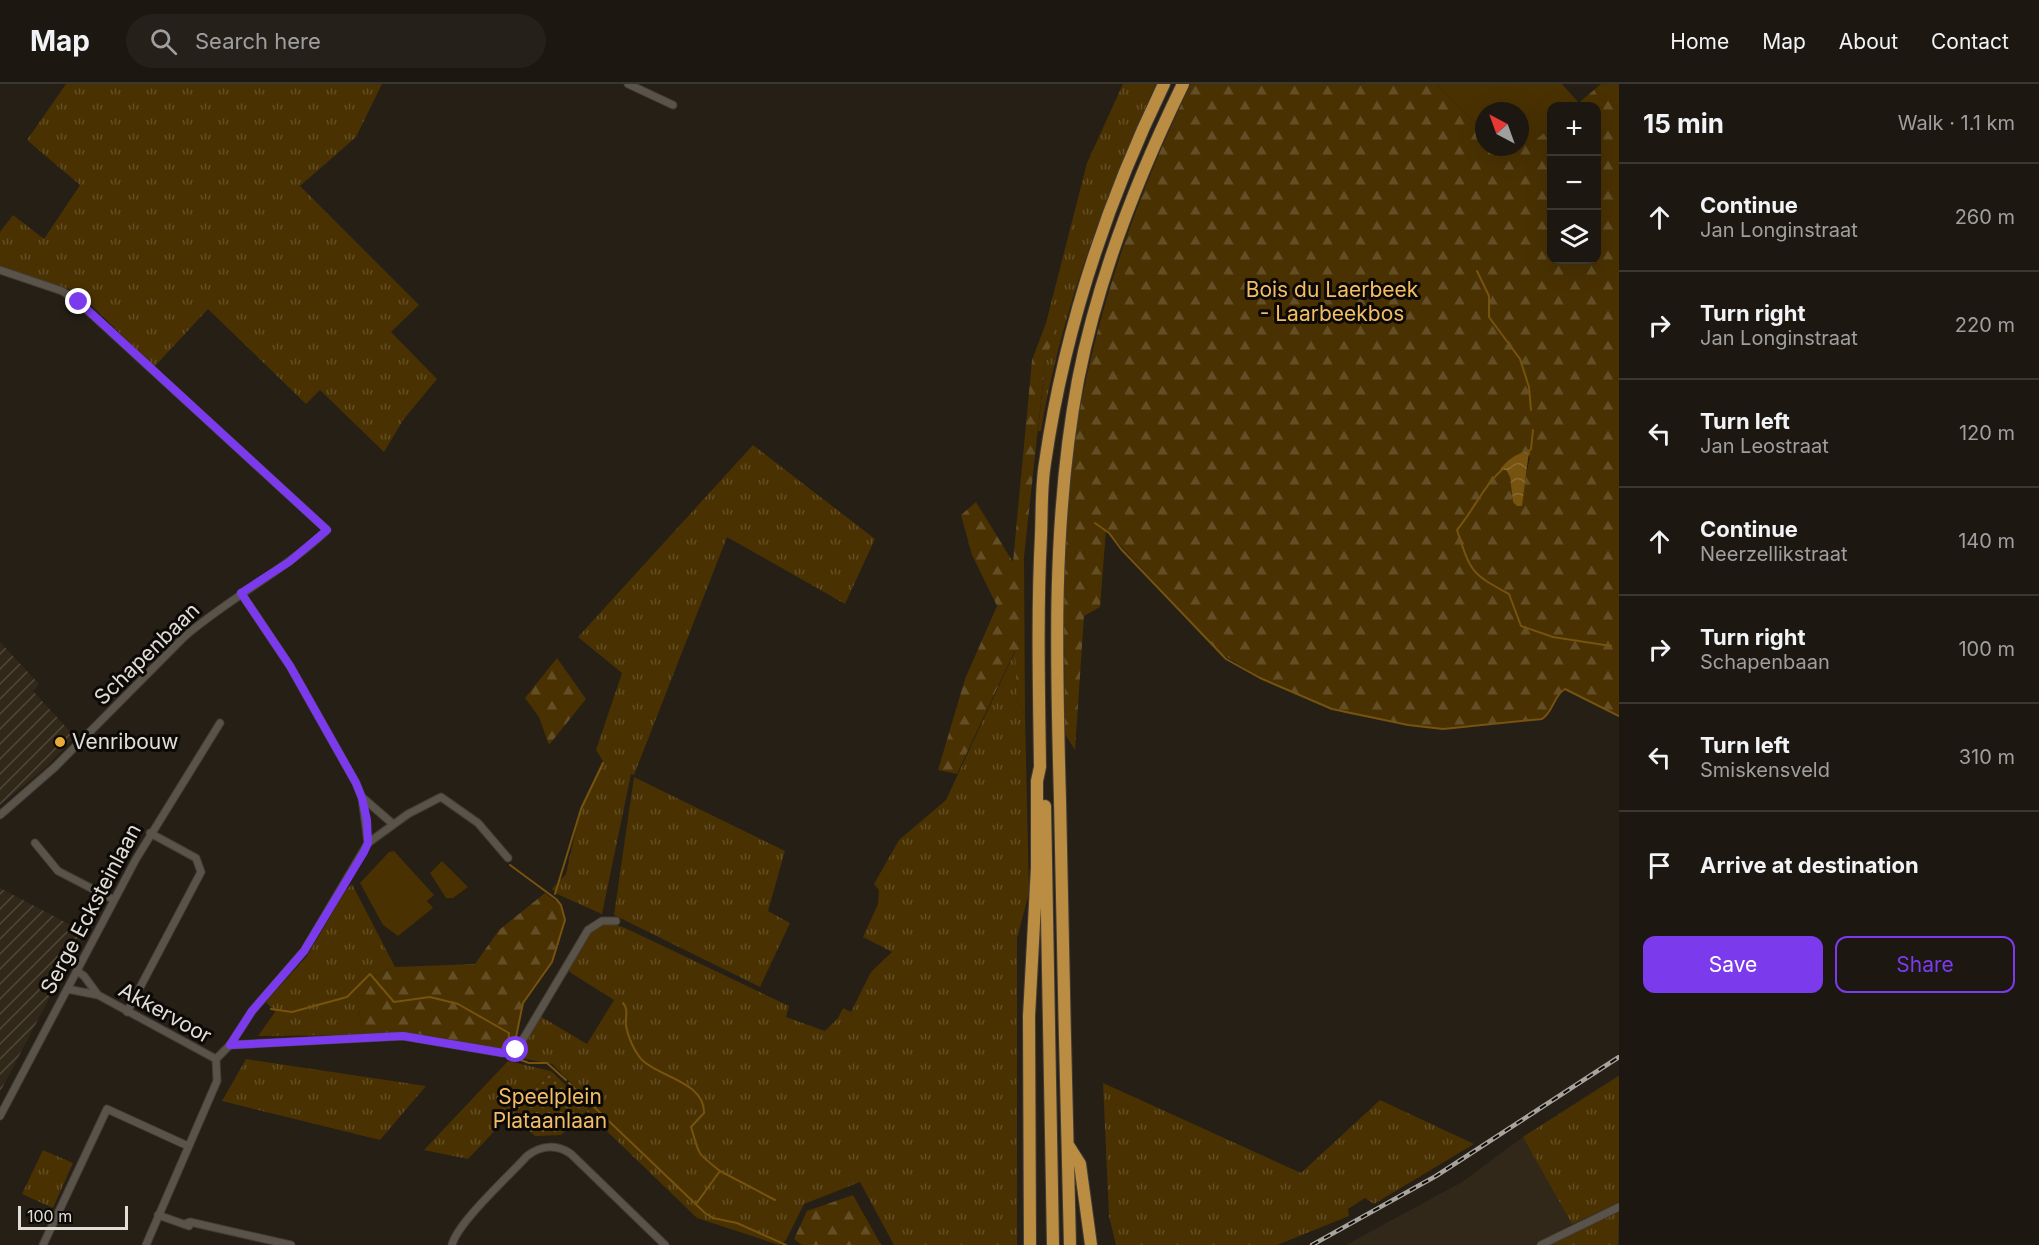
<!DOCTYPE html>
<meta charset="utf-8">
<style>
body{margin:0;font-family:Inter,sans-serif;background:#252019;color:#f1f3f6}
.controls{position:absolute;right:18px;top:18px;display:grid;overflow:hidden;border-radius:12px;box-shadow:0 6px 24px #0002}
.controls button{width:54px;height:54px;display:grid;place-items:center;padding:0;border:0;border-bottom:2px solid #3a3630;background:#1c1710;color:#f1f3f6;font:30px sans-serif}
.compass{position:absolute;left:1475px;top:18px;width:54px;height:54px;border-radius:50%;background:#1c1710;box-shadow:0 6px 24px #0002;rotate:319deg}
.scale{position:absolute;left:18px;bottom:15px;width:110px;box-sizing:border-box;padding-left:6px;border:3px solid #e1ddd7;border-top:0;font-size:16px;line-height:21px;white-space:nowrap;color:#e1ddd7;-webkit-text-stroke:4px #0c0906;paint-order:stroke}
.stop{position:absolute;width:18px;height:18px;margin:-14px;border:4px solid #7c3aed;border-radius:50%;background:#fff}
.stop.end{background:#7c3aed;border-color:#fff;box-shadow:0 2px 6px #0008}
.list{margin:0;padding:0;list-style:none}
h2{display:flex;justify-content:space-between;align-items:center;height:78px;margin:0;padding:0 24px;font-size:26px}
h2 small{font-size:20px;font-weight:400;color:#a09f9f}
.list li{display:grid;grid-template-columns:39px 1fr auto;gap:18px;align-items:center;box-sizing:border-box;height:108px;padding:0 24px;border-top:2px solid #3a3630}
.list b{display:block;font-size:22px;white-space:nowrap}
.list p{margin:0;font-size:20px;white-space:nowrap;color:#a09f9f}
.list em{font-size:20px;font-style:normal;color:#a09f9f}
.actions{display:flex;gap:12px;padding:18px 24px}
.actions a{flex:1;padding:14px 0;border:2px solid #7c3aed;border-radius:12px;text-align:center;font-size:21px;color:#7c3aed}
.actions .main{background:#7c3aed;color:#fff}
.icon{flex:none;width:33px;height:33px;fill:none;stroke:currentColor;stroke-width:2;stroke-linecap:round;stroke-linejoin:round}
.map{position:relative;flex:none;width:1619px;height:1161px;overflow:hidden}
header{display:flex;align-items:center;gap:36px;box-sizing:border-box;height:84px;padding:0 30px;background:#1c1710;border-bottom:2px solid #3a3630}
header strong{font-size:28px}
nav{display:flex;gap:33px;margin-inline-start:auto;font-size:21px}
.search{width:420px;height:54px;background:#252019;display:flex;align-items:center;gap:15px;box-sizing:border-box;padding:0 21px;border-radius:33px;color:#a09f9f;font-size:22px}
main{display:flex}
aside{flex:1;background:#1c1710}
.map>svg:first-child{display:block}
.built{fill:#31281a}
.industrial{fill:url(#industrial-furrows)}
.grass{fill:url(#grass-tufts)}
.forest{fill:url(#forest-firs);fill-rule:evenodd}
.park{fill:url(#park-dots)}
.garden{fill:#493102}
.water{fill:url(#water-waves)}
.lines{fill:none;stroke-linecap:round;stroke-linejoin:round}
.stream{stroke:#76530e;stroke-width:2}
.street-casing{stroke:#413c36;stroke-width:9}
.highway-casing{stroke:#413c36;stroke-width:14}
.street{stroke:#5a534a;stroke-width:7}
.highway{stroke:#ba8d42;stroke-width:12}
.rail-casing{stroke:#a8a49d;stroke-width:4.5}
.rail{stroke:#0c0906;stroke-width:2;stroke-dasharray:7;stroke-linecap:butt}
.route{stroke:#7c3aed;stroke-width:8}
.poi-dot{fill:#eaaa38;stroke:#0c0906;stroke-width:2}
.labels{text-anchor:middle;stroke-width:6;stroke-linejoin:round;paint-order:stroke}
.park-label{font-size:21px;fill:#f3bd66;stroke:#0c0906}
.street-label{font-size:21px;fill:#e1ddd7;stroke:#0c0906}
.poi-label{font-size:21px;fill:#e1ddd7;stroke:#0c0906;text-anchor:start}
</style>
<header>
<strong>Map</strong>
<div class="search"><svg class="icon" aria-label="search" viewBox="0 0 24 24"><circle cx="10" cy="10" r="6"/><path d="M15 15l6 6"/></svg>Search here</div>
<nav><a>Home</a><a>Map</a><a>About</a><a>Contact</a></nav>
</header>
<main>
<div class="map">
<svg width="1619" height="1161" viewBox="0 0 1619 1161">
<defs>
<pattern id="industrial-furrows" width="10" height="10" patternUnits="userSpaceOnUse" patternTransform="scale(1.5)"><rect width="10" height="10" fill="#31281a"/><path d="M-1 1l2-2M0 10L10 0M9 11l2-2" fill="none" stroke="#4f473b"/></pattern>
<pattern id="grass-tufts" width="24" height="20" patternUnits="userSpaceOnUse" patternTransform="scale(1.5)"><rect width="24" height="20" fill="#493102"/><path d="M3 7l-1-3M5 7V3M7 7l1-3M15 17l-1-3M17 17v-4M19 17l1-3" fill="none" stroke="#634e26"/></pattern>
<pattern id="forest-firs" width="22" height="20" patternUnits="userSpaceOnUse" patternTransform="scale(1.5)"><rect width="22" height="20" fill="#493102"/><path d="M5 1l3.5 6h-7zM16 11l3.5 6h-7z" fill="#634e26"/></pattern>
<pattern id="park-dots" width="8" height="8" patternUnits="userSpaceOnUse" patternTransform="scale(1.5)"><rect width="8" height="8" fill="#493102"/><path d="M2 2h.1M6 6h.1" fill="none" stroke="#634e26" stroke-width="1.8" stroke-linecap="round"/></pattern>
<pattern id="water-waves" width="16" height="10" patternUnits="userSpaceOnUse" patternTransform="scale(1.5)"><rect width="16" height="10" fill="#76530e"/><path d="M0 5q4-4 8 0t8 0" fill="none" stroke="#896b30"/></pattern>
</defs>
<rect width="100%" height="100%" fill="#251f16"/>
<!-- built -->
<path class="built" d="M1619,991V1161H1346L1462,1098L1523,1053Z"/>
<!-- industrial -->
<path class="industrial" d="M0,558L39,600L33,607L75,653L46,683L0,721Z
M0,804L84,848L0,1008Z"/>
<!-- grass -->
<path class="grass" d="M66,0H382L356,53L300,102L419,221L391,248L437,295L403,336L384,368L320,306L306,320L208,225L154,283L83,213L72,206L0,183V148L13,131L44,155L80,101L27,56Z
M1123,0H1156C1106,112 1061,226 1041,347H1038L1045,280L1055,242L1046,239L1087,79Z
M753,361L875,455L845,520L727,453L634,691L631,690L602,830L557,810L552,805L566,790L581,722L603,677L596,666L622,589L578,553Z
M1016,565L1017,612L1025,632L1029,809L1017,854V1161H894L860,1098L804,1120L786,1156L779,1161L697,1134L586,1027L594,1022L552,980L515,973L540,932L587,960L614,916L568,887C581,862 591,830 625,844L789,922L786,933L825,947L838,934L843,924L851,928L871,888L892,868L863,853L878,820L879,806L874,800L899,756L946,716Z
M634,693L785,767L768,827L790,839L760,903L614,831Z
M352,800L395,883L355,902L363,951L258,952L275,928L266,918L307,872L345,807Z
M246,975L426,1002L380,1056L222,1017Z
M508,977L551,987L468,1075L424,1066Z
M1619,992V1118L1572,1140L1523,1053Z
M1103,999L1301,1089L1380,1016L1474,1060L1374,1120L1365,1114L1348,1125L1349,1132L1277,1161H1116L1109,1132Z
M43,1066L73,1079L53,1124L22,1110Z
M1619,1129L1618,1161H1551L1614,1130Z"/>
<!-- forest -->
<path class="forest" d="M1191,0H1436L1484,47V63C1516,63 1527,64 1551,43L1552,176H1596V22H1575L1601,0H1619V632L1564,605C1553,612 1554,627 1542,635L1443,645L1408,641L1344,629L1260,594L1219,568L1106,446L1100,523L1084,532L1075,666L1065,650C1065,561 1060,470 1071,381C1089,247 1132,121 1191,0ZM1530,372L1522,412L1513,418L1510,393L1506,386Z
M1046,239L1056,242L1045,280L1024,473L1025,632L1017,612L1015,566L957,690L938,686L965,595L997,522L972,471L961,431L976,418L1013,478L1032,276Z
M557,574L586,615L549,661L539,633L525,614Z
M545,809L561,821L565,836L552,878L523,919L514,965L510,968L422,951H363L355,902L395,883L475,880L499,846Z
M853,1111L881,1161H802L794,1155L807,1127Z"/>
<!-- park -->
<path class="park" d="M551,987L589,1024L561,1051L535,1052L511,1030Z"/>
<!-- garden -->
<path class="garden" d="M1436,0H1562L1579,19L1575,22H1552L1551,43L1533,58L1520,61V27H1484V47Z
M394,767L434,811L427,817L433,824L398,852L383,841L360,799L389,768Z
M442,777L468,803L453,814H446L430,789Z"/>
<!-- water -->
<path class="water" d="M1529,367L1522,422H1517L1513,418L1510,393L1506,386H1500C1507,376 1517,369 1529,367Z"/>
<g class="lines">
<!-- stream -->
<path class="stream" d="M1477,187L1489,212V233L1520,275L1529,303L1531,326
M1527,369L1531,365L1533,346
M1503,385C1484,401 1473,427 1457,446C1471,488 1470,489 1509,510L1521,542L1553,553L1611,562
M1095,439L1109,449L1121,465L1226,575L1260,594L1332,625L1408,641L1443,645L1542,635C1554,627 1553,612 1565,605L1619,632
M510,781L556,815L561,821L565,836L552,878L523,919L515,958
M555,810L581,725L603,679
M623,919C629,926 625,933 626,942C628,953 634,967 642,976C659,993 705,998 704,1029L691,1043C700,1072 695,1067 720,1087L696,1120
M271,925L292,928L347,913L370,890L394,918L430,913L458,920L509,949L508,965
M510,972L529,979H547L566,996
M569,999L705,1129L713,1134L737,1139L786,1161
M720,1087L775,1116"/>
<!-- street casing -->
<g class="street-casing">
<path id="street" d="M628,0L673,21
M0,186L62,207L76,216L327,446C284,487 229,514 184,553L55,683L0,731
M241,509L290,582L356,699L362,714L368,759
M363,714L393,740
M35,759L58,787L114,816
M77,887L84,892L98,911
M67,905L98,911L216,975
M127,928L201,788L196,774L150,749
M230,961L403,952L503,969L513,968L519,962L588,846L602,837H616
M0,1032L136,775L220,639
M158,1131L189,1142
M187,1139L190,1138L291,1161
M43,1161L107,1025L188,1062
M146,1161L217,997L216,975L230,961L252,927L304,867L368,759L408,730L441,713L478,739L508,774
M452,1161C457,1139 510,1091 527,1072C541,1061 557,1060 571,1070L665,1161
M1541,1161L1619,1123"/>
</g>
<!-- highway casing -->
<g class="highway-casing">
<path id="highway" d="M1045,722L1053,1161
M1068,1061L1080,1080L1091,1161
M1030,1161L1029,932L1037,783V697L1040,683C1039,606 1037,529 1041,451C1042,428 1041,403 1045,379C1064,247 1106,120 1164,0
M1070,1161C1066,1013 1063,864 1060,716C1056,576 1052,434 1078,296C1098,193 1137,94 1183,0"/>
</g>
<!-- street -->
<use href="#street" class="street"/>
<!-- highway -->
<use href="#highway" class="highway"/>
<!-- rail casing -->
<g class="rail-casing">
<path id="rail" d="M1312,1161L1436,1092L1619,973"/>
</g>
<!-- rail -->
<use href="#rail" class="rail"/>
</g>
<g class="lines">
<!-- route -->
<path class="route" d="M79,218L327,446L289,478L241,509L290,582L356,699L362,714L367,736L368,759L364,768L304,867L252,927L230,961L403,952L503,969L516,966"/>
</g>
<!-- markers -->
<circle class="poi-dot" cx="60" cy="658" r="6"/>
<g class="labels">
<!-- park labels -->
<g class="park-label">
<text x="1332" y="213">Bois du Laerbeek<tspan x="1332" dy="24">- Laarbeekbos</tspan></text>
<text x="550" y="1020">Speelplein<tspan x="550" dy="24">Plataanlaan</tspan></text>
</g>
<!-- street labels -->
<g class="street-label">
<text transform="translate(147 570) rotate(-44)" y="7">Schapenbaan</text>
<text transform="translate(91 825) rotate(-62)" y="7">Serge Ecksteinlaan</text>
<text transform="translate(165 929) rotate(29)" y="7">Akkervoor</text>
</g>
<!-- poi labels -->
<g class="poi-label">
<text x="72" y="665">Venribouw</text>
</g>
</g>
</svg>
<div class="controls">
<button>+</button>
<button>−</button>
<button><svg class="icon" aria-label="layers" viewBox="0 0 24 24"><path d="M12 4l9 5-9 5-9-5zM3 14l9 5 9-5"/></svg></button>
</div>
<svg class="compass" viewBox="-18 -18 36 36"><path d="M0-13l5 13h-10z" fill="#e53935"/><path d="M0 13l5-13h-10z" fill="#a09f9f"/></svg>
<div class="scale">100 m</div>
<div class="stop" style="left:516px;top:966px"></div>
<div class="stop end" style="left:79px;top:218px"></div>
</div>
<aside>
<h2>15 min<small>Walk · 1.1 km</small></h2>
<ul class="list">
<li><svg class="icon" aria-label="ahead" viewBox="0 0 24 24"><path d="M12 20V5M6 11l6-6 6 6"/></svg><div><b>Continue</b><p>Jan Longinstraat</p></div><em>260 m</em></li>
<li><svg class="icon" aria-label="right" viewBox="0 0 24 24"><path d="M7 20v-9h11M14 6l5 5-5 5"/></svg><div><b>Turn right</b><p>Jan Longinstraat</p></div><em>220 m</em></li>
<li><svg class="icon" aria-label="left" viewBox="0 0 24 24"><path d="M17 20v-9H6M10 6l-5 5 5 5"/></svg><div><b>Turn left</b><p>Jan Leostraat</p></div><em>120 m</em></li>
<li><svg class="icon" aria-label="ahead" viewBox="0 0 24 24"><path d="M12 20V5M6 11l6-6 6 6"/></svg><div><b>Continue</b><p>Neerzellikstraat</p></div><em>140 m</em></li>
<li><svg class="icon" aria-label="right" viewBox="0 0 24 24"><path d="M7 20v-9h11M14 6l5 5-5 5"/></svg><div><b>Turn right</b><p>Schapenbaan</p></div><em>100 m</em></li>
<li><svg class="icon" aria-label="left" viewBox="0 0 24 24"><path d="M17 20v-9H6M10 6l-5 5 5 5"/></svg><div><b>Turn left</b><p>Smiskensveld</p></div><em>310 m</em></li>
<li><svg class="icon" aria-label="arrive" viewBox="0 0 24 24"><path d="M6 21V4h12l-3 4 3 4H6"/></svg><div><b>Arrive at destination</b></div></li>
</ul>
<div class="actions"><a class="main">Save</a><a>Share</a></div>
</aside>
</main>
